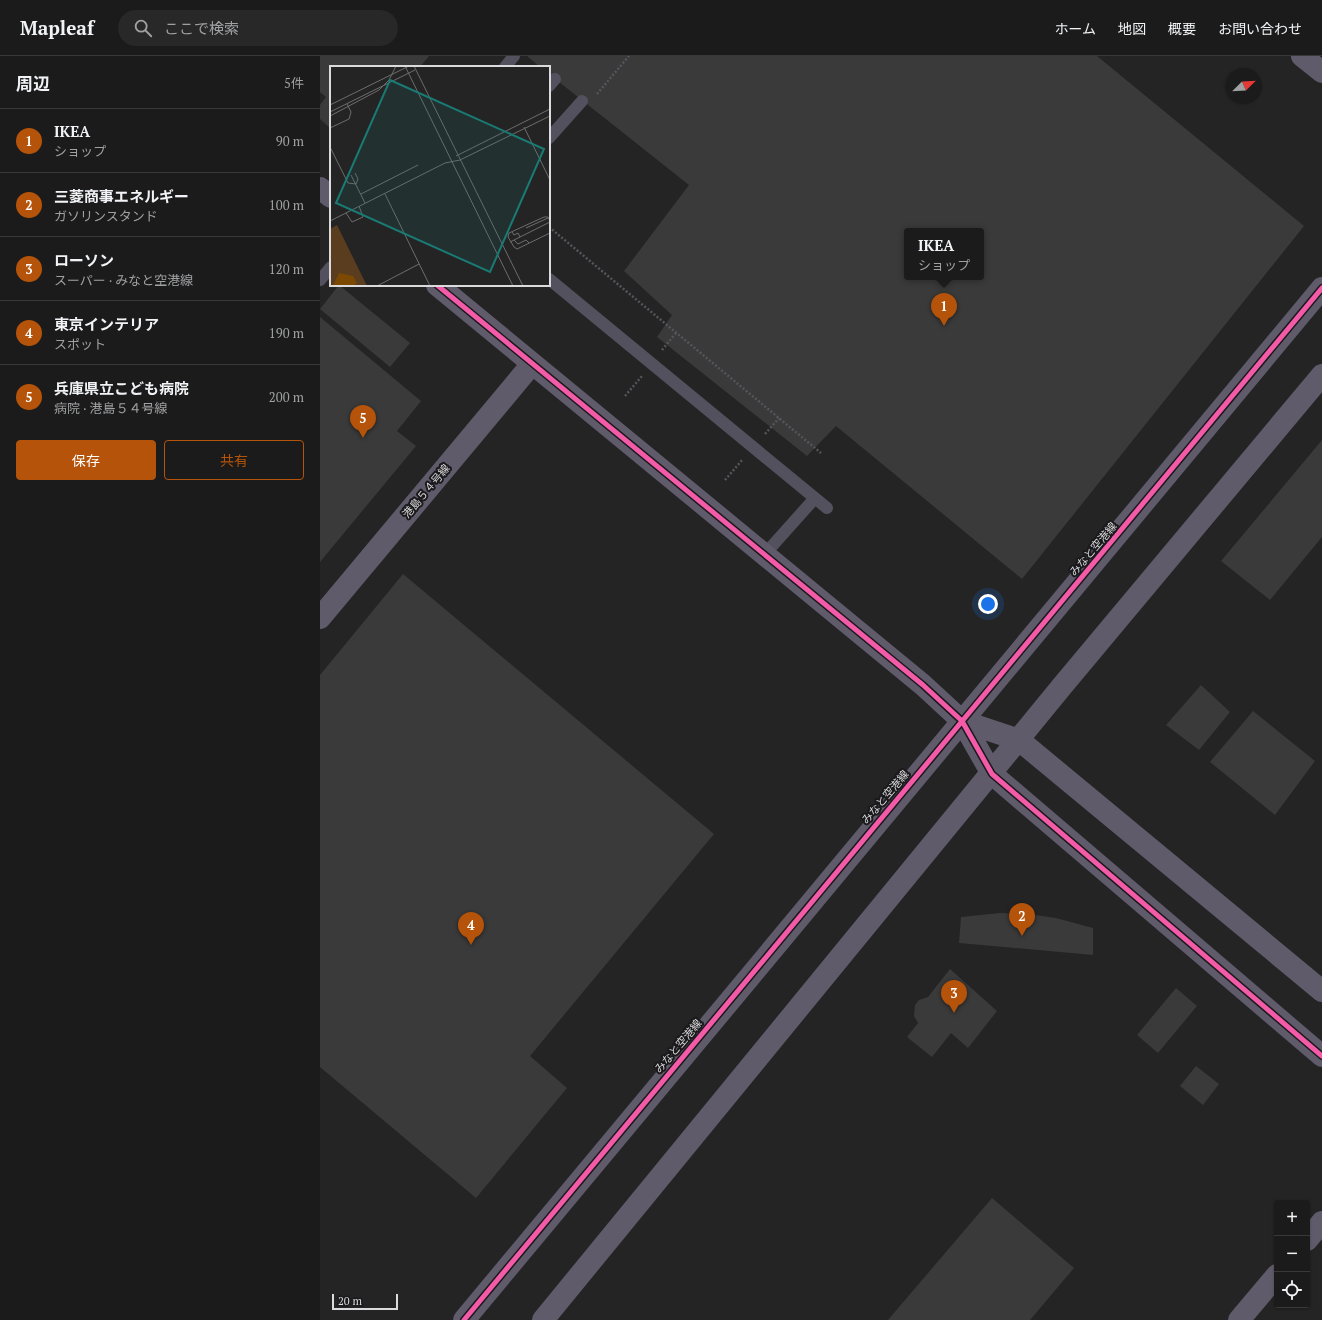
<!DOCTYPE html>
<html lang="ja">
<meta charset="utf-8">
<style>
body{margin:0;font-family:"PT Serif","Noto Sans JP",serif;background:#282828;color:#f1f3f6}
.controls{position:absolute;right:12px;bottom:12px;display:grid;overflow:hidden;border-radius:4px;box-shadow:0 1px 3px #0004}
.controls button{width:36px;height:36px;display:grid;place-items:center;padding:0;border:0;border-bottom:1px solid #39393a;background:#1b1b1b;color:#f1f3f6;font:20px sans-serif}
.compass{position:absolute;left:906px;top:12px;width:36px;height:36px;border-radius:50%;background:#1b1b1b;box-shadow:0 1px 3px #0004;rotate:66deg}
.scale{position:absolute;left:12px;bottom:10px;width:66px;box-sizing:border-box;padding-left:4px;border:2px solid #dbdadc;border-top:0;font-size:11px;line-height:14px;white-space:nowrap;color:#dbdadc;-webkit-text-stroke:3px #1a191c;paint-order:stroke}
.you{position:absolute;left:668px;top:548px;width:14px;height:14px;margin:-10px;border:3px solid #fff;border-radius:50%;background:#1a73e8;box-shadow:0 0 0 6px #1a73e833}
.badge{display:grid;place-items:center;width:26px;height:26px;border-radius:50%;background:#b45309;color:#fff;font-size:13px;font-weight:700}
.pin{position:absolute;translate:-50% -33px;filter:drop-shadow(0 1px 2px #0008)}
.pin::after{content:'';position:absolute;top:21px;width:14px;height:12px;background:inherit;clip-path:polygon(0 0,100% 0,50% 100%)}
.popup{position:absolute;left:584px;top:172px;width:80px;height:52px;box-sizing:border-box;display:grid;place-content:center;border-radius:4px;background:#1b1b1b;filter:drop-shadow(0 1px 3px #0005);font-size:13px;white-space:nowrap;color:#a0a1a3}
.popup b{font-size:15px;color:#f1f3f6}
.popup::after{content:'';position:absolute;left:50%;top:100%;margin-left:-8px;border:8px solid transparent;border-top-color:#1b1b1b}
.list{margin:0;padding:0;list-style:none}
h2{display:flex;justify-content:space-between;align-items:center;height:52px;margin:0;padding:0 16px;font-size:17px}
h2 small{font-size:13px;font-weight:400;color:#a0a1a3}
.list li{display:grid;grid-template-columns:26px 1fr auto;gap:12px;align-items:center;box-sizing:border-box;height:64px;padding:0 16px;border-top:1px solid #39393a}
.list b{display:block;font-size:15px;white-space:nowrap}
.list p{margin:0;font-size:13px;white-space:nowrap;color:#a0a1a3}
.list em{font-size:13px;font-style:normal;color:#a0a1a3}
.actions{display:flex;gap:8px;padding:12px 16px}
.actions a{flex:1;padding:9px 0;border:1px solid #b45309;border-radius:4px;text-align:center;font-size:14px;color:#b45309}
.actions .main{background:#b45309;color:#fff}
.icon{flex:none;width:22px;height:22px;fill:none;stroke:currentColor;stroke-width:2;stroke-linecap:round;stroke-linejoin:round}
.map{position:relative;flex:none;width:1002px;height:1264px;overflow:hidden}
header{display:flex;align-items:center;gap:24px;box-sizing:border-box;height:56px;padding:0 20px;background:#1b1b1b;border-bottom:1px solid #39393a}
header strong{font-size:19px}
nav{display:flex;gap:22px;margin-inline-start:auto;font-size:14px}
.search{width:280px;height:36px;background:#282828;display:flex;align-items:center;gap:10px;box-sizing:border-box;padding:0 14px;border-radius:22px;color:#a0a1a3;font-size:15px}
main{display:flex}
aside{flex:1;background:#1b1b1b}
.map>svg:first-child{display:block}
.building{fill:#3a3a3a;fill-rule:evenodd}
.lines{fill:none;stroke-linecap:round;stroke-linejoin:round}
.path{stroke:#56545c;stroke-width:2.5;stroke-dasharray:2 2;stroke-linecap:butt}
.lane{stroke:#54515f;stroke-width:12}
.secondary{stroke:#605b6b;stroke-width:22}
.cycleway-casing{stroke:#1a191c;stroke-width:8}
.cycleway{stroke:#f35aa7;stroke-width:5}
.labels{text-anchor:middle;stroke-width:4;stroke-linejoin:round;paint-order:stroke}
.street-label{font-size:11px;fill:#dbdadc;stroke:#1a191c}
.inset-road{fill:none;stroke:#6d6d6e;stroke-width:1}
.view{fill:#197b74;fill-opacity:0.15;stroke:#197b74;stroke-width:2}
.inset-edge{fill:none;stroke:#dbdadc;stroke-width:2}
</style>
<header>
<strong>Mapleaf</strong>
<div class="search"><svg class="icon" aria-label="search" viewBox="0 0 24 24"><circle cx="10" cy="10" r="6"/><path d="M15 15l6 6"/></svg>ここで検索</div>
<nav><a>ホーム</a><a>地図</a><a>概要</a><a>お問い合わせ</a></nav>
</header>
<main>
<aside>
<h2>周辺<small>5件</small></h2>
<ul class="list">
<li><span class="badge">1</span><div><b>IKEA</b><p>ショップ</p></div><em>90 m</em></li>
<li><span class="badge">2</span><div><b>三菱商事エネルギー</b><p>ガソリンスタンド</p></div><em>100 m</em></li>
<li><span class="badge">3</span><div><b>ローソン</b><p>スーパー · みなと空港線</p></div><em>120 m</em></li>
<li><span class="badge">4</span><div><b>東京インテリア</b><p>スポット</p></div><em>190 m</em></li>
<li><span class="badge">5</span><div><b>兵庫県立こども病院</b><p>病院 · 港島５４号線</p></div><em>200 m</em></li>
</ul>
<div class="actions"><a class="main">保存</a><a>共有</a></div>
</aside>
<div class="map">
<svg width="1002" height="1264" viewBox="0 0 1002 1264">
<rect width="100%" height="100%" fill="#242424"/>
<!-- building -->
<path class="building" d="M0,0H109L100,11H11V73L0,63V49L6,41L0,36Z
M207,0H777L984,170L702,523L516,370L487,400L337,281L352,259L304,215L369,129L229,18V11H220ZM587,175H661V221H587Z
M19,229L90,287L70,311L0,253Z
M0,261L101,345L77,375L96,390L0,506Z
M1002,384V481L950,544L901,505Z
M83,518L394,778L210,1000L247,1032L156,1142L0,1011V619Z
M881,629L910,656L879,694L846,669Z
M933,655L995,705L955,759L890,706Z
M680,857L708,858L736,862L773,872V899L639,887L641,861Z
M630,913L677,955L648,992L631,977L612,1001L587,981L598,967L594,960L595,949L599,944L608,941Z
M856,932L877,950L838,997L817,979Z
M876,1010L899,1028L883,1049L860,1030Z
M672,1142L754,1212L710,1264H568Z"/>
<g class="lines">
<!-- path -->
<path class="path" d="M277,38L309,0
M229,171L501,397
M342,294L356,277
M305,340L322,320
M445,378L459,362
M405,424L423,403"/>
<!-- lane -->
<path class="lane" d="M185,11L194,0
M229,30L235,23
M229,82L262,45
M229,223L507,452
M0,224L11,211
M445,498L495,442"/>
<!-- secondary -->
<path class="secondary" d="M982,0L1002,16
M0,132L11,141
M117,229L603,629L642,665L672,718L1002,1000
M0,562L212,308
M642,665L699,684L1002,935
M987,1184L1002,1166
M144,1264C430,920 717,577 1002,232
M223,1264L743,629L1002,319
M919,1264L957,1219"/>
<!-- cycleway casing -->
<g class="cycleway-casing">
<path id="cycleway" d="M117,229L603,629L642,665L672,718L1002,1000
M144,1264C430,920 717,577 1002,232"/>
</g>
<!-- cycleway -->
<use href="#cycleway" class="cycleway"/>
</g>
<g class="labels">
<!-- street labels -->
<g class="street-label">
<text transform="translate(106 435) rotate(-50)" y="4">港島５４号線</text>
<text transform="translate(773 493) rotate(-50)" y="4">みなと空港線</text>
<text transform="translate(565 741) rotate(-50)" y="4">みなと空港線</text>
<text transform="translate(358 990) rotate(-50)" y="4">みなと空港線</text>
</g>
</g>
<!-- overview -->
<g transform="translate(10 10)">
<rect width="220" height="220" fill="#242424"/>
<path d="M7,159L37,220H0V163Z" fill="#5a3d1f"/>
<path d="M9,207L23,210L27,217L22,220H3Z" fill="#7c4903"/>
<path class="inset-road" d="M75,0L183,220M84,0L193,220M0,39L79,0M0,46L85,4M0,50L49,24L59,14L66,0M194,61L220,114M0,62L19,53L21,46L17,38M0,81L18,117L26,118M126,90L220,43M25,107L28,113L26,118M21,109L35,137M31,128L88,99M55,128L100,220M16,147L22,156L33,151L29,140M0,155L115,97L130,94L220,50M220,155L218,151H214L179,167L178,171L184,181L187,183L220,167M196,162L218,152M182,166L184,169L188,167L190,171M184,174L188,178L196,174L199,177M180,176L220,156M47,220L89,198"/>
<path class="view" d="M60,14L214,83L160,206L6,137Z"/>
<rect width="220" height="220" class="inset-edge"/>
</g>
</svg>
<div class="controls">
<button>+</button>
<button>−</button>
<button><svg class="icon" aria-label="locate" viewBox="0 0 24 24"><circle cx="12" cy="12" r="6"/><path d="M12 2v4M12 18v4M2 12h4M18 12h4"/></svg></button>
</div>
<svg class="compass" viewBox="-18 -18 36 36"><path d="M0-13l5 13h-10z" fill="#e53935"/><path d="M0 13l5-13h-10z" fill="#a0a1a3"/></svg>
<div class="scale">20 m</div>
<div class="you"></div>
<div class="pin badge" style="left:624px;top:270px">1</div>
<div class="popup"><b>IKEA</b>ショップ</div>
<div class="pin badge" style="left:702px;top:880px">2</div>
<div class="pin badge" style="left:634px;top:957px">3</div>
<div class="pin badge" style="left:151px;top:889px">4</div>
<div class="pin badge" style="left:43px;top:382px">5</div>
</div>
</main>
